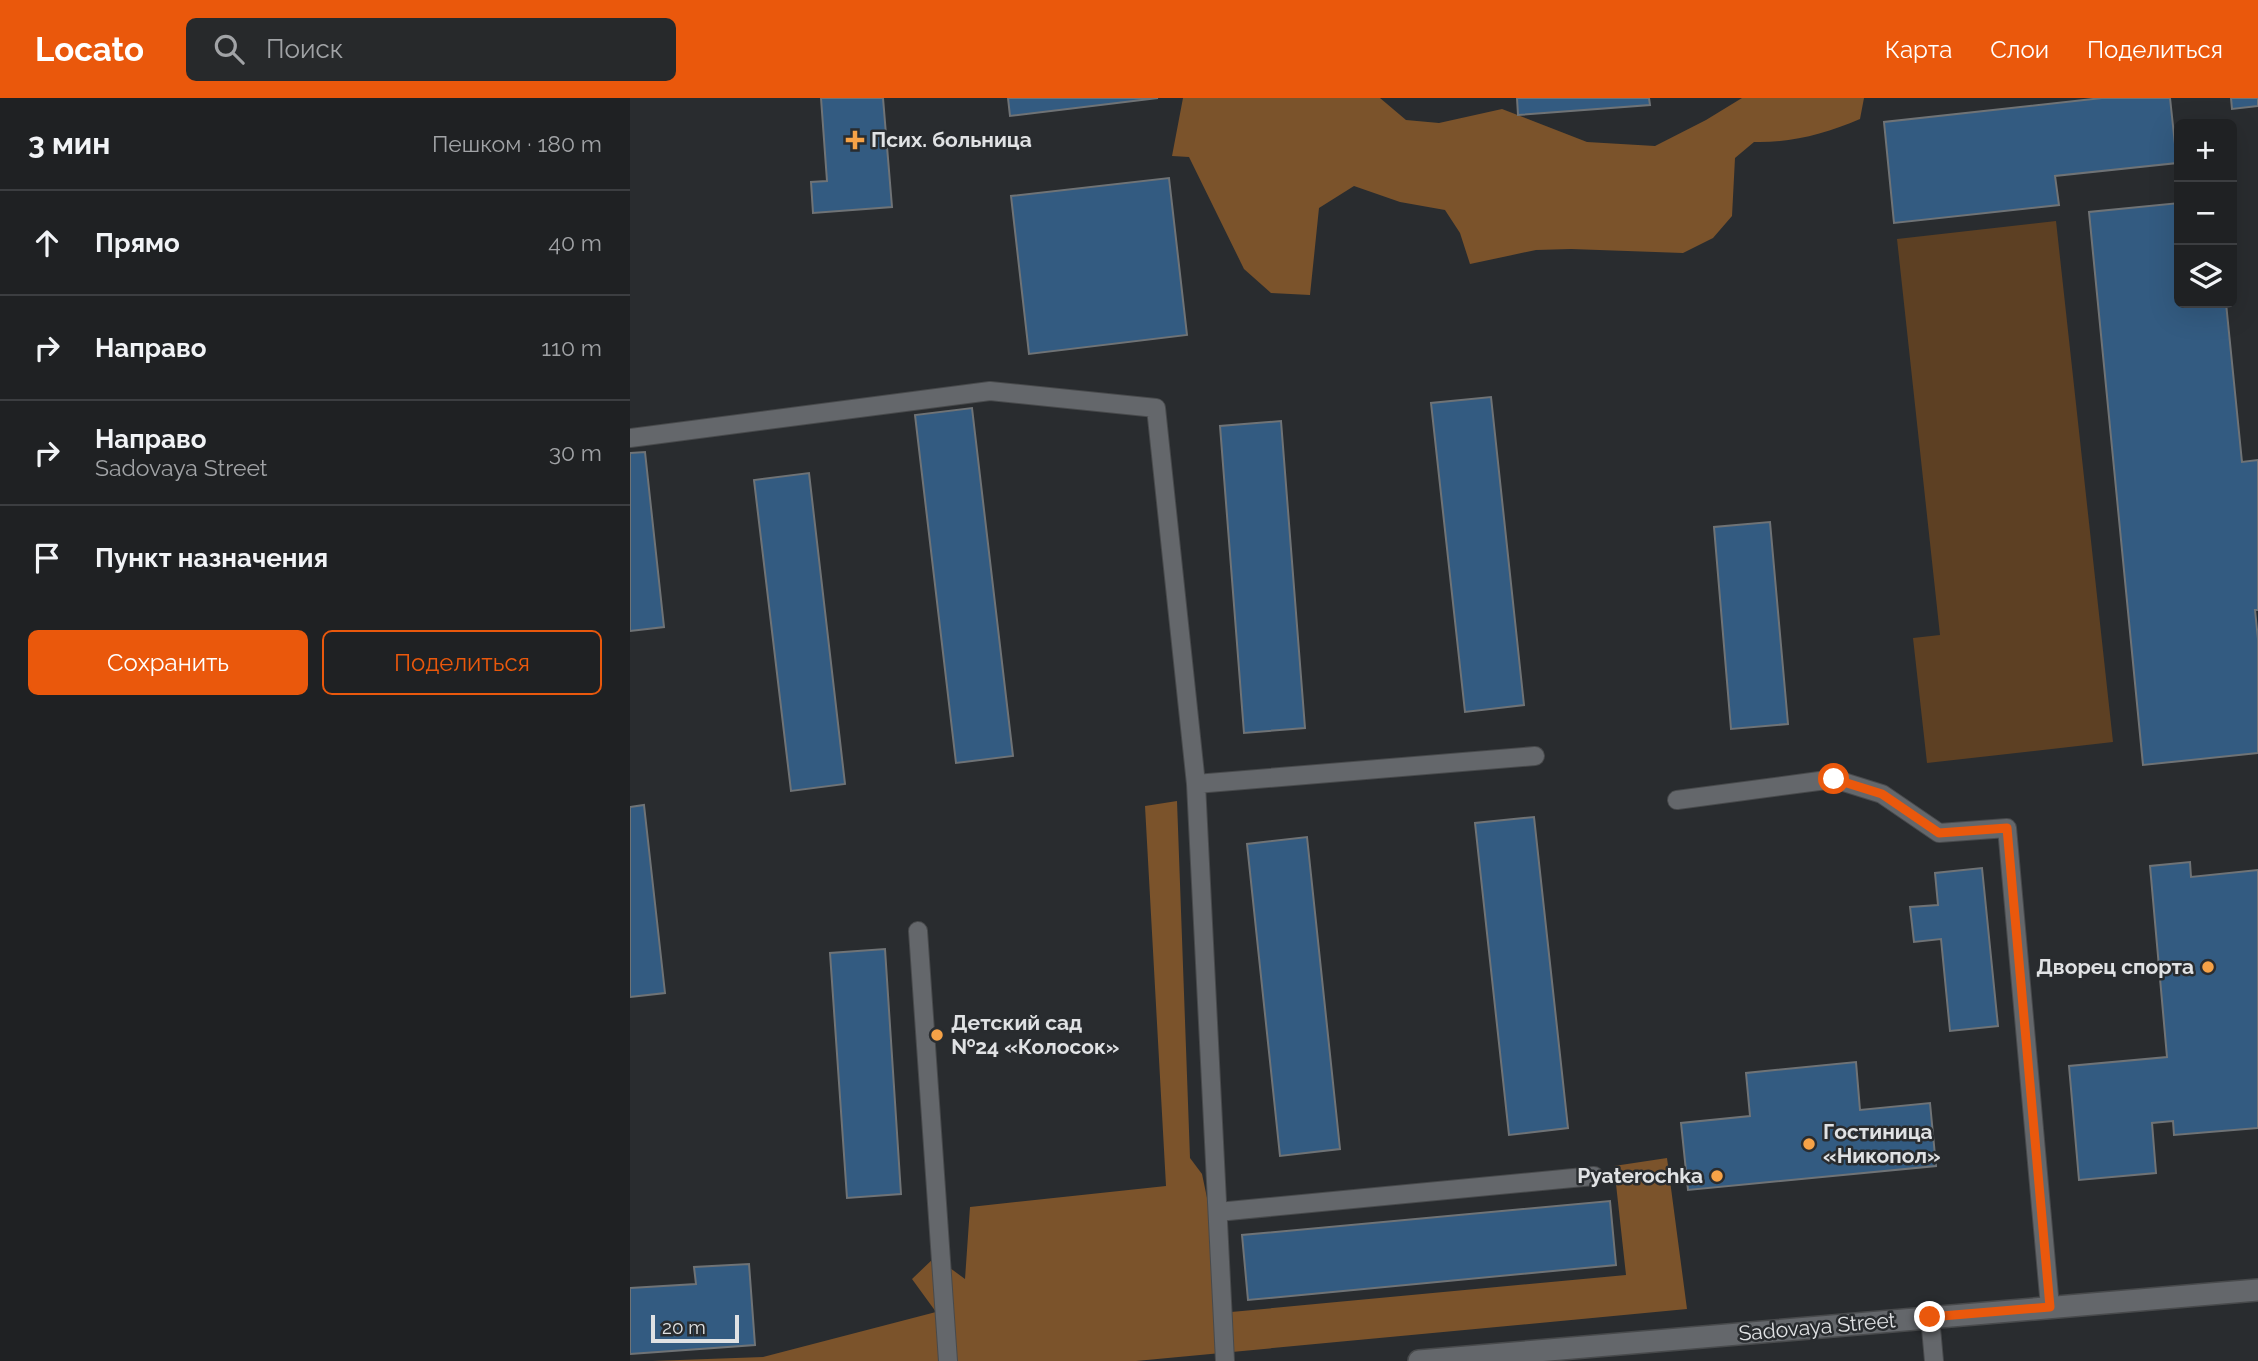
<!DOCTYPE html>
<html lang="ru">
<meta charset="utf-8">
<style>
body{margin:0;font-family:Raleway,sans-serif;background:#27292b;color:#f1f3f6}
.controls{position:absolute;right:21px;top:21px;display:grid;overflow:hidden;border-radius:10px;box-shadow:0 7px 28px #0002}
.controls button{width:63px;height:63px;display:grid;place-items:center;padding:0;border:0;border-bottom:2px solid #3c3e41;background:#1f2123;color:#f1f3f6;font:35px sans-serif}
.scale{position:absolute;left:21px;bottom:18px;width:88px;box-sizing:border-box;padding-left:7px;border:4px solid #e0e2e4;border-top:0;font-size:19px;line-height:24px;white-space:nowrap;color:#e0e2e4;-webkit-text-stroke:5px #292c2f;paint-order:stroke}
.stop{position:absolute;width:21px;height:21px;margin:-16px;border:5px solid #ea580c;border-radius:50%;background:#fff}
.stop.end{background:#ea580c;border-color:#fff;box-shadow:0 2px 7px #0008}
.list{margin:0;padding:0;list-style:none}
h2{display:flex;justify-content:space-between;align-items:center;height:91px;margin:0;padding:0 28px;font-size:30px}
h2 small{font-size:23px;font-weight:400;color:#a1a3a6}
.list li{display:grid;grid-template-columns:46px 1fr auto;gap:21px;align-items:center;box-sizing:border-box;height:105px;padding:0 28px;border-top:2px solid #3c3e41}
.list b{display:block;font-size:26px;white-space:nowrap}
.list p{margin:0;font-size:23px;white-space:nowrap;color:#a1a3a6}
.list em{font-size:23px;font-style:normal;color:#a1a3a6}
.actions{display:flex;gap:14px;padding:21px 28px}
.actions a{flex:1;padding:16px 0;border:2px solid #ea580c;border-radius:10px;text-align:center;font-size:24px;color:#ea580c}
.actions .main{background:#ea580c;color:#fff}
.icon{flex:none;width:38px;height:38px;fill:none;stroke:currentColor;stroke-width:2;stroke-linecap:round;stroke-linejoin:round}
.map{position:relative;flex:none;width:1628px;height:1263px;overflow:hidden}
header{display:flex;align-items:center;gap:42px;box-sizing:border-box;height:98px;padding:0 35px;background:#ea580c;color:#fff}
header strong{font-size:33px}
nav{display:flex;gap:38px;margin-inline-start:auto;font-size:24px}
.search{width:490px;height:63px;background:#27292b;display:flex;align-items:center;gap:18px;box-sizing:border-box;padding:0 24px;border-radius:10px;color:#a1a3a6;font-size:26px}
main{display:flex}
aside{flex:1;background:#1f2123}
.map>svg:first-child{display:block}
.green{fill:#5d4023}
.forest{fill:#7b532b}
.building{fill:#335b81;stroke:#6f7376;stroke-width:2}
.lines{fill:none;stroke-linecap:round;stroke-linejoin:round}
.service-casing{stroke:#484a4c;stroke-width:20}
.tertiary-casing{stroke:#484a4c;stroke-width:24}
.service{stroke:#64676b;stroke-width:18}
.tertiary{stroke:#64676b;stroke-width:21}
.route{stroke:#ea580c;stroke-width:9}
.poi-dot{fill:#f6a247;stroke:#292c2f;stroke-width:2.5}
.labels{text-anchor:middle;stroke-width:5;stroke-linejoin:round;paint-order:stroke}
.poi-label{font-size:21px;font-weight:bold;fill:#e0e2e4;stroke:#292c2f;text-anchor:start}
.street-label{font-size:21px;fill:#e0e2e4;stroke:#292c2f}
</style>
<header>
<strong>Locato</strong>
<div class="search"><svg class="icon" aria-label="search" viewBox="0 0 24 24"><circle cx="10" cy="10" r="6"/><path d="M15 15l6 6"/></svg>Поиск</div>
<nav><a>Карта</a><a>Слои</a><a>Поделиться</a></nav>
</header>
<main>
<aside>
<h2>3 мин<small>Пешком · 180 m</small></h2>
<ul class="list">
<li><svg class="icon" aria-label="ahead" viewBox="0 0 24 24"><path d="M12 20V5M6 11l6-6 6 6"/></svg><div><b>Прямо</b></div><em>40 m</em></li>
<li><svg class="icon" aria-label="right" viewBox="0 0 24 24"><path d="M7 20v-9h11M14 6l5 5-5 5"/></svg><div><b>Направо</b></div><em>110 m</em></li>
<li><svg class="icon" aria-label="right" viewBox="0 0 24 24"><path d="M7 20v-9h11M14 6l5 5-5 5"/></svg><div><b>Направо</b><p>Sadovaya Street</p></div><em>30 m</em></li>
<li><svg class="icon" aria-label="arrive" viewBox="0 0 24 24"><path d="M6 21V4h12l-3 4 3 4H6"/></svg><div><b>Пункт назначения</b></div></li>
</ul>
<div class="actions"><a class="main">Сохранить</a><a>Поделиться</a></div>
</aside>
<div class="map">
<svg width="1628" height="1263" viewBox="0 0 1628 1263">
<rect width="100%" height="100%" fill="#292c2f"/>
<!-- green -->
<path class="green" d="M1426,123L1483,644L1297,665L1283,540L1310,537L1267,141Z"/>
<!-- forest -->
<path class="forest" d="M553,0H750L776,22L809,25L872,11L957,44L1025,48L1076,22L1112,0H1234L1230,21C1195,36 1161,45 1124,44L1105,60L1102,118L1083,140L1053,155L941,151L906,152L840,166L830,135L815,112L770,104L724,88L689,110L680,197L641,195L614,171L559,59L542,58Z
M547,703L560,1060L572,1076L601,1214L996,1177L984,1068L1037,1060L1057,1211L506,1263H22L133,1259L306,1214L282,1181L305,1159L335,1181L340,1109L536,1088L515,708Z"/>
<!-- building -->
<path class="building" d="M191,0H253L262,109L183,115L181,84L197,83Z
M378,0H528L380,18Z
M887,0H1019L1020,7L888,17Z
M1472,0H1540L1547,65L1425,78L1429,107L1264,125L1254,24Z
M1601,0H1628V8L1602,11Z
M539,80L557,237L399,256L381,98Z
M1549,105V205H1596L1612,364L1628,362V512H1625L1628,541V655L1513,667L1459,114Z
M861,299L894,607L835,614L801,305Z
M342,310L383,658L326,665L285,317Z
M651,323L675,630L614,635L590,328Z
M15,354L34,529L0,533V355Z
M179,375L215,686L161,693L124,382Z
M1140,424L1158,626L1101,631L1084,429Z
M14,707L35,895L0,899V709Z
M904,719L938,1030L879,1037L845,725Z
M677,739L710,1051L650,1058L617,746Z
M1560,764L1561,779L1628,772V1030L1544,1037L1543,1023L1522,1025L1526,1075L1449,1082L1439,968L1537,959L1520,768Z
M1352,770L1368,928L1320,933L1311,841L1284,844L1280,809L1308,807L1305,775Z
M255,851L271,1096L217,1100L200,855Z
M1226,964L1230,1012L1300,1005L1306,1068L1058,1092L1051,1025L1120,1018L1116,975Z
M980,1103L986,1167L618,1202L612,1137Z
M119,1166L125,1247L0,1256V1190L66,1186L64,1169Z"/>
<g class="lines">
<!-- service casing -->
<g class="service-casing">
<path id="service" d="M0,340L360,293L526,310L566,686L595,1263
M566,686L905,658
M1047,702L1204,681L1252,696L1309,735L1377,730L1420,1209
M288,833L318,1263
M588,1114L964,1078
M1300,1219L1304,1263"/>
</g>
<!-- tertiary casing -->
<g class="tertiary-casing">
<path id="tertiary" d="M789,1263L1628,1192"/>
</g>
<!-- service -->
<use href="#service" class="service"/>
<!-- tertiary -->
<use href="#tertiary" class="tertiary"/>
</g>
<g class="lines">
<!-- route -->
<path class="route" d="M1204,681L1252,696L1309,735L1377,730L1420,1209L1300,1219"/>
</g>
<!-- markers -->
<g class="poi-dot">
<path d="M221.5 31.5h7v7h7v7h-7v7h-7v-7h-7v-7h7z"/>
<circle cx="1578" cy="869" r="7"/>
<circle cx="307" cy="937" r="7"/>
<circle cx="1179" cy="1046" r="7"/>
<circle cx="1087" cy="1078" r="7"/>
</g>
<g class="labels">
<!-- poi labels -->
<g class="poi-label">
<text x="241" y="49">Псих. больница</text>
<text x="1564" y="876" text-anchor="end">Дворец спорта</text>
<text x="321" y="932">Детский сад<tspan x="321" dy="24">№24 «Колосок»</tspan></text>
<text x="1193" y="1041">Гостиница<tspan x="1193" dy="24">«Никопол»</tspan></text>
<text x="1073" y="1085" text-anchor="end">Pyaterochka</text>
</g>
<!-- street labels -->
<g class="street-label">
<text transform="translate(1187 1229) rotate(-5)" y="7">Sadovaya Street</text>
</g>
</g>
</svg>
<div class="controls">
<button>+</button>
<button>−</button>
<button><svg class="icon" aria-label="layers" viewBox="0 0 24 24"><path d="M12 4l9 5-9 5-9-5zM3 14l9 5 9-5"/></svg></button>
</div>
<div class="scale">20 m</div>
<div class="stop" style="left:1204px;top:681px"></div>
<div class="stop end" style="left:1300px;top:1219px"></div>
</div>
</main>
